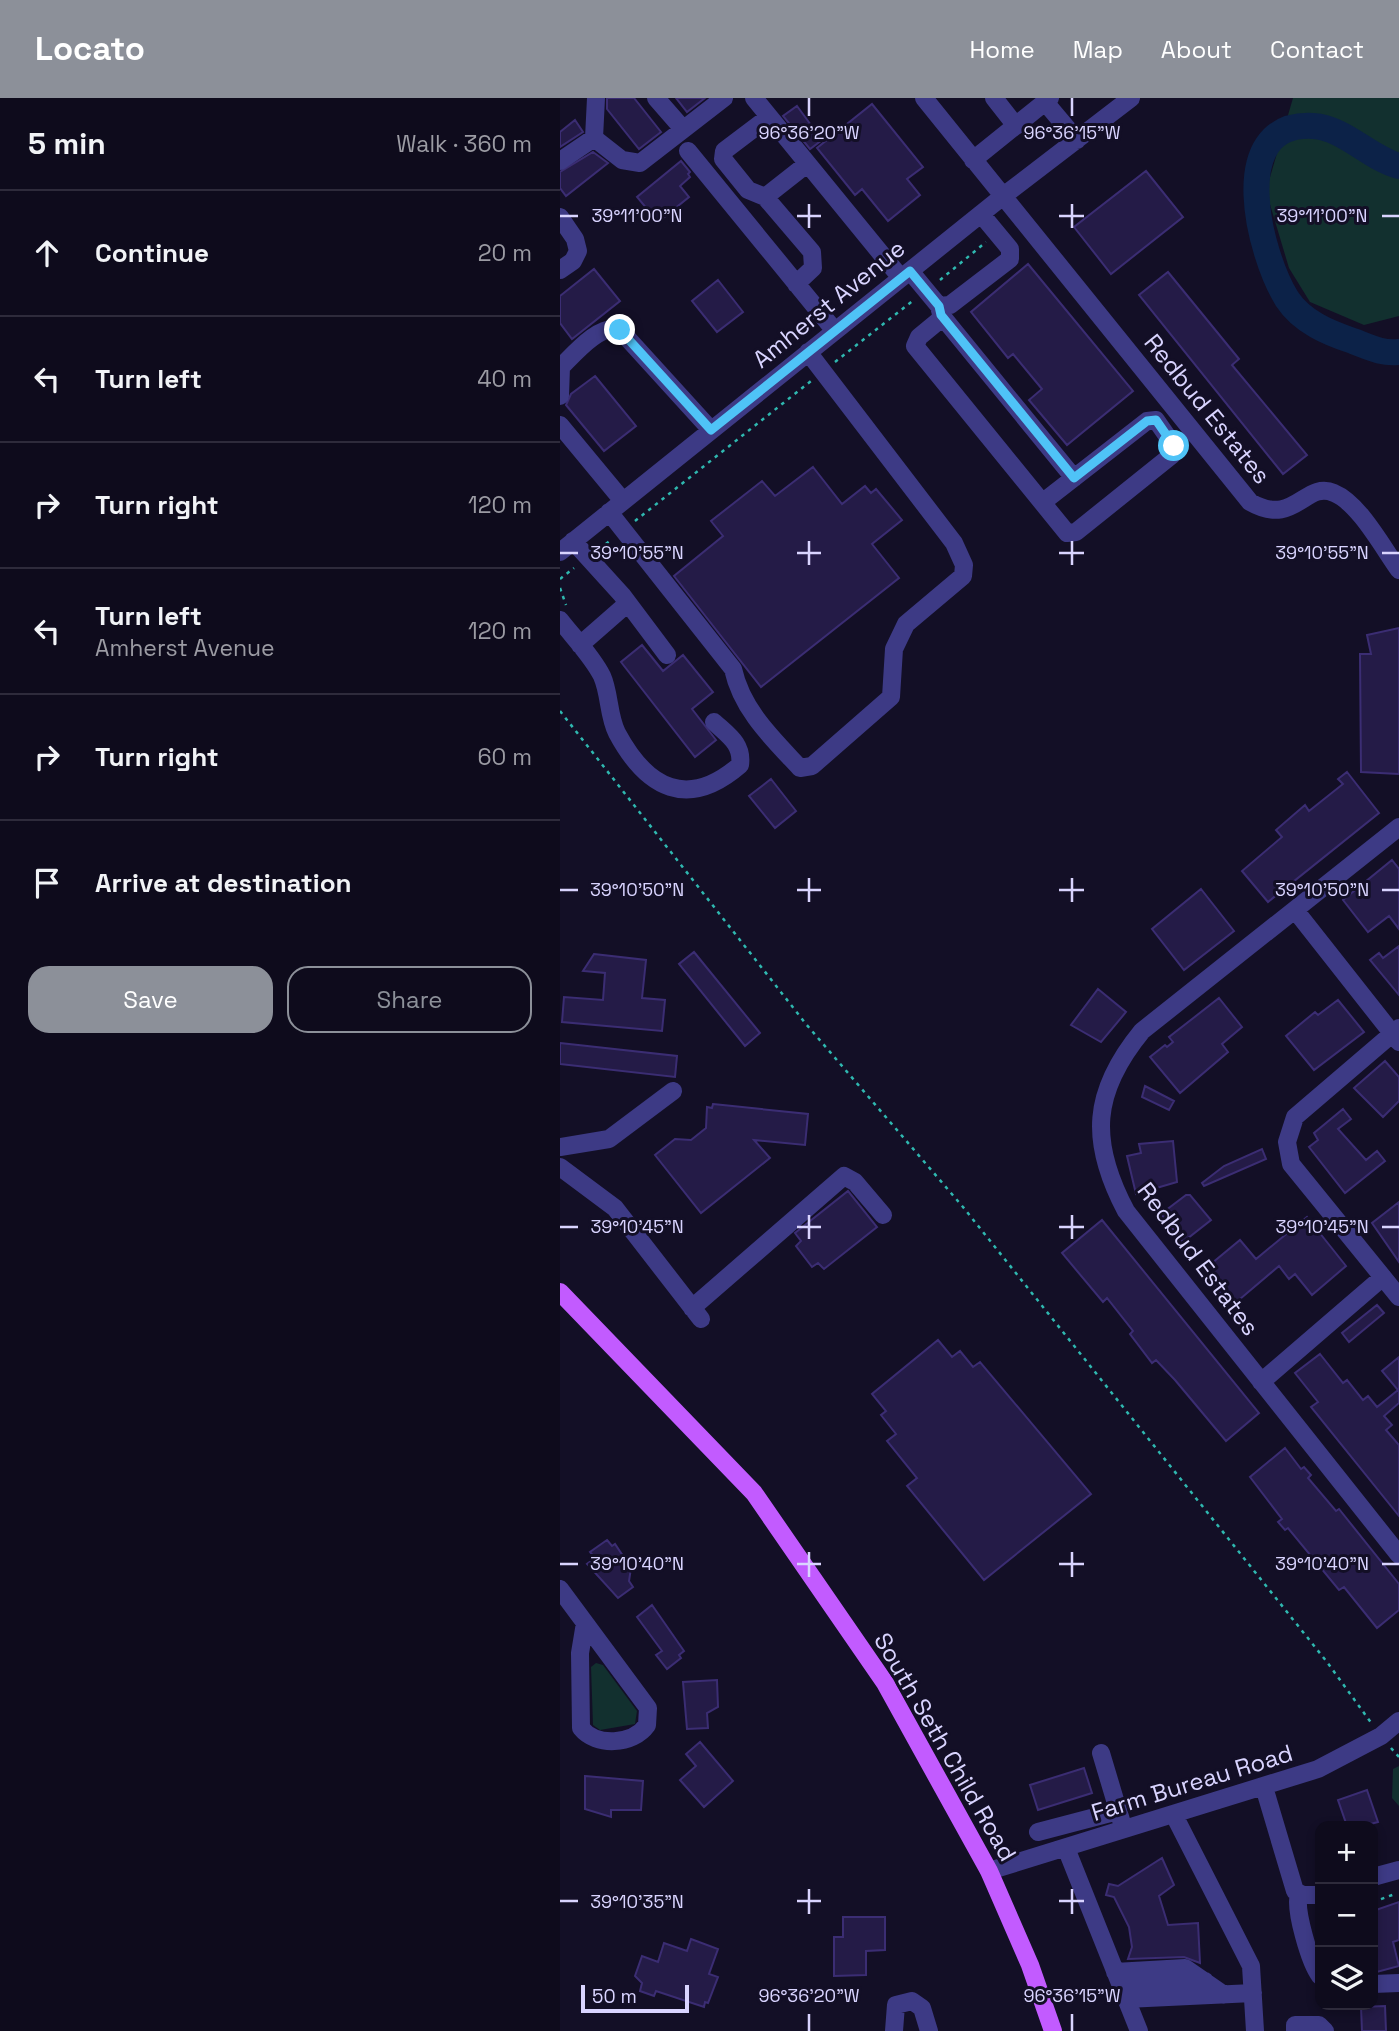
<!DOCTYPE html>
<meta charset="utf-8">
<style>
body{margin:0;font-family:"Space Grotesk",sans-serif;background:#171425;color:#f1f3f6}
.controls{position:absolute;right:21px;bottom:21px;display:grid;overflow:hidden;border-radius:14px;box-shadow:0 4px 10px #0003}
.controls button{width:63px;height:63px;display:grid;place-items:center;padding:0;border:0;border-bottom:2px solid #2e2b3b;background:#0e0b1c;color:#f1f3f6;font:35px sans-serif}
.scale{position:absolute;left:21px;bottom:18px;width:108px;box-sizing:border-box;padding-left:7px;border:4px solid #d9d4ff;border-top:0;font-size:19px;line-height:24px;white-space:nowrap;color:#d9d4ff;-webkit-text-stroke:5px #130f26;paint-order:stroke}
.stop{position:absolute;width:21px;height:21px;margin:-16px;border:5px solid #4fc3f7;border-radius:50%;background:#fff}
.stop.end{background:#4fc3f7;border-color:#fff;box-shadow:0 2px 7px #0008}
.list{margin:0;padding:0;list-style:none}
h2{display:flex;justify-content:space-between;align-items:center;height:91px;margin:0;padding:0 28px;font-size:30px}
h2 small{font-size:23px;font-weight:400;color:#9b9ba3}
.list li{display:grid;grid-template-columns:46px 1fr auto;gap:21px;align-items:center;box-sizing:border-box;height:126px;padding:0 28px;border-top:2px solid #2e2b3b}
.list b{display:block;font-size:26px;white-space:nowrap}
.list p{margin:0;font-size:23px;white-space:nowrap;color:#9b9ba3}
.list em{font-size:23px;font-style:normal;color:#9b9ba3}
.actions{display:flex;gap:14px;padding:21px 28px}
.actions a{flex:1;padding:16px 0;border:2px solid #8c9099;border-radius:21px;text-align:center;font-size:24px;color:#8c9099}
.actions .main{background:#8c9099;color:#fff}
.icon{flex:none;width:38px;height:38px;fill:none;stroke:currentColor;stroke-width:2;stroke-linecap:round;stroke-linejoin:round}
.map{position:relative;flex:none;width:839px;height:1933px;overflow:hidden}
header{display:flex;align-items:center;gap:42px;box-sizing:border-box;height:98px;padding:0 35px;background:#8c9099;color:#fff}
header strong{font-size:33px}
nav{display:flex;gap:38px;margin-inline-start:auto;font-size:24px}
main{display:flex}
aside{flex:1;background:#0e0b1c}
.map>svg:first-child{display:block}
.green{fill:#12302f}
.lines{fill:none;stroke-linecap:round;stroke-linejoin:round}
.river{stroke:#0c2248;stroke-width:26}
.building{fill:#241b47;stroke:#3b2d73;stroke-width:2}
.path{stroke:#2fb8b0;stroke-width:2.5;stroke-dasharray:3.5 5;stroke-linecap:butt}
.minor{stroke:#3d3a85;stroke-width:18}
.major{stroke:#c25bff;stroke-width:18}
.route{stroke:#4fc3f7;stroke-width:9}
.ticks{fill:none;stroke:#d9d4ff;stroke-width:2.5}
.labels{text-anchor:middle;stroke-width:6;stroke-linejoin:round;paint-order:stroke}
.street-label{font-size:24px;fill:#d9d4ff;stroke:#130f26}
.ticks-label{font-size:18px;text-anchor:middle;fill:#d9d4ff;stroke:#130f26;stroke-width:6;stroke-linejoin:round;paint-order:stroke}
</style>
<header>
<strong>Locato</strong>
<nav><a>Home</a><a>Map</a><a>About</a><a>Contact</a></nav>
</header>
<main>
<aside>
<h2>5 min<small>Walk · 360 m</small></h2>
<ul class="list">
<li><svg class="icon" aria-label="ahead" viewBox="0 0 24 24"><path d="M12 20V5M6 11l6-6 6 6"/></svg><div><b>Continue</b></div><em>20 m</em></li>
<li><svg class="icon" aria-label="left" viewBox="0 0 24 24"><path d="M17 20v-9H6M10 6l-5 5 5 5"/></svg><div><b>Turn left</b></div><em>40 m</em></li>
<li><svg class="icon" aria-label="right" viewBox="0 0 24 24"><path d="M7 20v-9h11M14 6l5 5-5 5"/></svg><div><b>Turn right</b></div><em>120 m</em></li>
<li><svg class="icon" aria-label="left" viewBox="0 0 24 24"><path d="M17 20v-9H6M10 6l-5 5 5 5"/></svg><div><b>Turn left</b><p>Amherst Avenue</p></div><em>120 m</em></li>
<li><svg class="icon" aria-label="right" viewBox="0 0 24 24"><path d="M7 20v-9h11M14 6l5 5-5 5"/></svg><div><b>Turn right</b></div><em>60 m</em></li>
<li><svg class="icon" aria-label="arrive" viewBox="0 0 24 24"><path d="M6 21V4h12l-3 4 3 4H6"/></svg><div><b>Arrive at destination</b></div></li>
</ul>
<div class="actions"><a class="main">Save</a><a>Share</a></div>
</aside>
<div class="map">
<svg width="839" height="1933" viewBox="0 0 839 1933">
<rect width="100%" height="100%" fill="#130f26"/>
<!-- green -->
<path class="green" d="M733,0H839V218L804,227L750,204L729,170L706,93Z
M36,1565L43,1567L77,1613L75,1626L40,1632L33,1627L31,1569Z
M839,1668V1708L832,1700L833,1671Z"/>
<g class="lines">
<!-- river -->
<path class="river" d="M839,68C809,60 785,30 753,28C664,23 700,158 727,201C742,224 769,235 793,243C809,249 822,256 839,254"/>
</g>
<!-- building -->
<path class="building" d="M47,0H74L101,34L79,51L47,11Z
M116,0H145L127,14Z
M312,6L363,69L347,81L360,97L328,123L302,91L295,97L257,50Z
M237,8L262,42L250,51L223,18Z
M15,22L23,34L0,49V34Z
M33,54L48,65L6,98L0,90V74Z
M121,63L130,74L128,76L130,79L120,88L129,99L98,124L77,99Z
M586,73L623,119L551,176L514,129Z
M468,166L573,293L507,347L469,302L482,291L453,256L448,260L411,214Z
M34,171L60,203L12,241L0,225V198Z
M608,174L679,261L672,267L747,357L723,376L579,197Z
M158,182L183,214L157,234L132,203Z
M35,278L76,328L44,353L6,307L11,296Z
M253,369L282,406L305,388L311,395L316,391L342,422L312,446L339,480L201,589L114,478L163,438L151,423L202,383L215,398Z
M839,530V676L801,674L800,556H811L807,537Z
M82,547L103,573L123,557L153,594L132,611L156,642L135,659L61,564Z
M787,674L819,715L708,804L682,773L722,739L716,732L745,707L749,713L783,686L778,681Z
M211,681L236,713L215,730L189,698Z
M832,762L839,771V831L829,818L808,834L783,802Z
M641,791L674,833L624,872L592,831Z
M839,848V897L810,862L819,855L823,860Z
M134,854L200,935L185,948L119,866Z
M34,856L86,862L82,900L105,902L102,933L2,924L4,899L43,902L45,875L23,873Z
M538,891L566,914L541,944L511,927Z
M659,900L682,929L662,946L668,954L620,995L590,959L605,947L607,949L613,944L609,939Z
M778,902L804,934L754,972L726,938L755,914L758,917Z
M0,945L117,958L115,979L0,966Z
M825,963L839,979V1003L823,1019L794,990Z
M585,988L614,1003L609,1012L582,999Z
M153,1006L248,1016L245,1047L194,1042L210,1060L141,1115L95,1057L115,1041L131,1042L146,1030L147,1009L152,1010Z
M783,1011L791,1021L778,1031L806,1062L817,1053L825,1063L785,1095L749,1049L758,1042L754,1035Z
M613,1043L617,1084L576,1096L567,1058L581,1055L579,1046Z
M702,1051L706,1061L644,1088L642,1085L664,1068Z
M288,1093L317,1129L264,1171L258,1165L252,1169L236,1148L241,1143L235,1135Z
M626,1097H630L651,1122L623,1144L601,1116Z
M839,1104V1164L812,1125Z
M747,1119L786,1168L752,1197L735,1176L729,1181L719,1168L673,1207L640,1175L680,1142L696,1161Z
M542,1122L699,1315L666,1343L615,1282L596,1262L592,1265L570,1236L573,1233L547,1200L543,1204L502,1155Z
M817,1207L824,1215L789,1244L782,1235Z
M378,1242L392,1259L400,1253L413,1269L420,1264L531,1396L424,1482L347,1388L357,1380L327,1343L336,1336L321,1317L326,1313L312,1296Z
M760,1256L783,1285L787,1282L803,1302L808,1298L817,1309L838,1292L822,1273L839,1259V1305L824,1318L832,1327L826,1332L839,1347V1418L751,1309L758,1304L735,1275Z
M725,1350L741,1371L744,1369L751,1377L748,1380L776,1413L779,1411L839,1486V1512L817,1530L784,1489L779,1492L728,1430L725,1432L718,1424L722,1421L690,1379Z
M47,1442L52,1448L55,1446L71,1470L69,1483L73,1489L58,1500L27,1466L35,1460L30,1454Z
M92,1507L124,1553L119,1557L121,1560L107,1571L96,1557L102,1553L77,1519Z
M157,1582L158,1609L147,1615L148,1630L127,1631L123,1584Z
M140,1644L173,1683L144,1709L120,1682L136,1668L126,1656Z
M524,1670L532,1695L478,1712L470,1687Z
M25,1678L83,1683L81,1712H51V1719L25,1711Z
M807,1692L818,1724L803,1728H787L778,1702Z
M602,1760L614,1787L599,1798L608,1827L638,1825L640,1865L624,1859L568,1861L572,1849L569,1829L554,1799L546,1797L549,1786L558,1788Z
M839,1804V1842L833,1844L839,1868L813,1875V1813Z
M283,1819H325V1852L306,1853V1877L274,1878V1839H283Z
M131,1841L158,1851L149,1876L158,1879L148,1905L145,1904L144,1909L96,1893L94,1898L80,1893L82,1885L75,1878L82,1858L98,1864L104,1845L127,1853Z
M825,1908L826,1933H802L801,1909Z"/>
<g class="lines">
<!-- path -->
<path class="path" d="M380,182L426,144
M275,264L355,201
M75,423L251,283
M39,451L51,442
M0,481L14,470
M0,490L6,507
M0,613L246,926L403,1109L767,1564L812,1626
M831,1650L839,1659
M813,1804L835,1796"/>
<!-- minor -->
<path class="minor" d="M96,0L123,31
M194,0L341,180
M364,0L690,404C735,430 745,382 774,395C799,405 823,450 839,472
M434,0L456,28
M485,4L517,42
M34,40L62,62L80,65L164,0
M128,53L275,233
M413,62L490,0
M0,63L34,40L36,0
M205,99L188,92L163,61L164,53L209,19
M0,119L15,141L18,153L13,163L0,172
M350,173L379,208L390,207L450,161V151L421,116
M236,186L253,170L252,154L205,99L247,66
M379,208L382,220L359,239L355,248L507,435L516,434L612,357L614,348L596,322L587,323L483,404
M381,217L514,380
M0,298L1,269C14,256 41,224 60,232L151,332
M0,327L63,403
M49,414L173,571C182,612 212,640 240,670L252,668L331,599L334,551L346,526L403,478L404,467L394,445L248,254
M13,443L62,497L107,557
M0,454L442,99L571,0
M0,522C14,540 32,558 42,578C50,596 48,617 57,635C87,691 128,712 180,667C183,646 168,637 154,624
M20,547L68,505
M839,729L582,933C532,994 529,1043 566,1113L839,1457
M735,812L839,944
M839,930L735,1019L727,1044L731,1066L839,1199
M0,1049L49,1041L113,993
M0,1069L55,1110L141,1221
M132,1210L284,1078L295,1084L323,1117
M701,1284L823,1179
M0,1491L88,1610L87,1627C73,1647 36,1649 21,1630L20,1555L25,1525
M541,1655L561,1722
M704,1689L735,1793L743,1797H760
M614,1717L691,1868L695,1933
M478,1734L558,1713
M506,1750L579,1933
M429,1773L758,1671L821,1638L839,1623
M813,1779L839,1772
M739,1796C734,1811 750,1865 760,1878
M555,1874L625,1870L664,1897
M813,1886L839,1885
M561,1889L645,1883
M566,1901L693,1895
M334,1933L336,1907L352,1903L362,1910L369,1933
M735,1933V1927H759L765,1933"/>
<!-- major -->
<path class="major" d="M0,1194L194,1395L325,1585L429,1773L470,1867L493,1933"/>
</g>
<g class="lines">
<!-- route -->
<path class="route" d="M60,232L151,332L350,173L379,208L381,217L514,380L587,323L596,322L614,348"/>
</g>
<!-- ticks -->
<path class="ticks" d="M249,0V18M512,0V18M249,106V130M512,106V130M0,118H18M237,118H261M499,118H524M822,118H839M249,443V467M512,443V467M0,455H18M237,455H261M499,455H524M822,455H839M249,780V804M512,780V804M0,792H18M237,792H261M499,792H524M822,792H839M249,1117V1141M512,1117V1141M0,1129H18M237,1129H261M499,1129H524M822,1129H839M249,1454V1479M512,1454V1479M0,1466H18M237,1466H261M499,1466H524M822,1466H839M249,1791V1816M512,1791V1816M0,1803H18M237,1803H261M499,1803H524M249,1916V1933M512,1916V1933"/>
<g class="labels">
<!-- street labels -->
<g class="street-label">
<text transform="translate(269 206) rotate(-39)" y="8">Amherst Avenue</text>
<text transform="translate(647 311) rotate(51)" y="8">Redbud Estates</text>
<text transform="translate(638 1161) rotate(53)" y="8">Redbud Estates</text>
<text transform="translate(385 1649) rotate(60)" y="8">South Seth Child Road</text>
<text transform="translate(632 1685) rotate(-17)" y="8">Farm Bureau Road</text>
</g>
</g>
<g class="ticks-label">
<text x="249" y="41">96°36'20"W</text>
<text x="512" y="41">96°36'15"W</text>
<text x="77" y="124">39°11'00"N</text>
<text x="762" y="124">39°11'00"N</text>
<text x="77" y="461">39°10'55"N</text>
<text x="762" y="461">39°10'55"N</text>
<text x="77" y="798">39°10'50"N</text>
<text x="762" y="798">39°10'50"N</text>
<text x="77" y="1135">39°10'45"N</text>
<text x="762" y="1135">39°10'45"N</text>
<text x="77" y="1472">39°10'40"N</text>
<text x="762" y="1472">39°10'40"N</text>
<text x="77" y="1810">39°10'35"N</text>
<text x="249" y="1904">96°36'20"W</text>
<text x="512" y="1904">96°36'15"W</text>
</g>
</svg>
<div class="controls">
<button>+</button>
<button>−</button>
<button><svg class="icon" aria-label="layers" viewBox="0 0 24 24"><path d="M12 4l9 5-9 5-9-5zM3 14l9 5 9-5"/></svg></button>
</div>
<div class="scale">50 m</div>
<div class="stop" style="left:614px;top:348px"></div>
<div class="stop end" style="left:60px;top:232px"></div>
</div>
</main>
